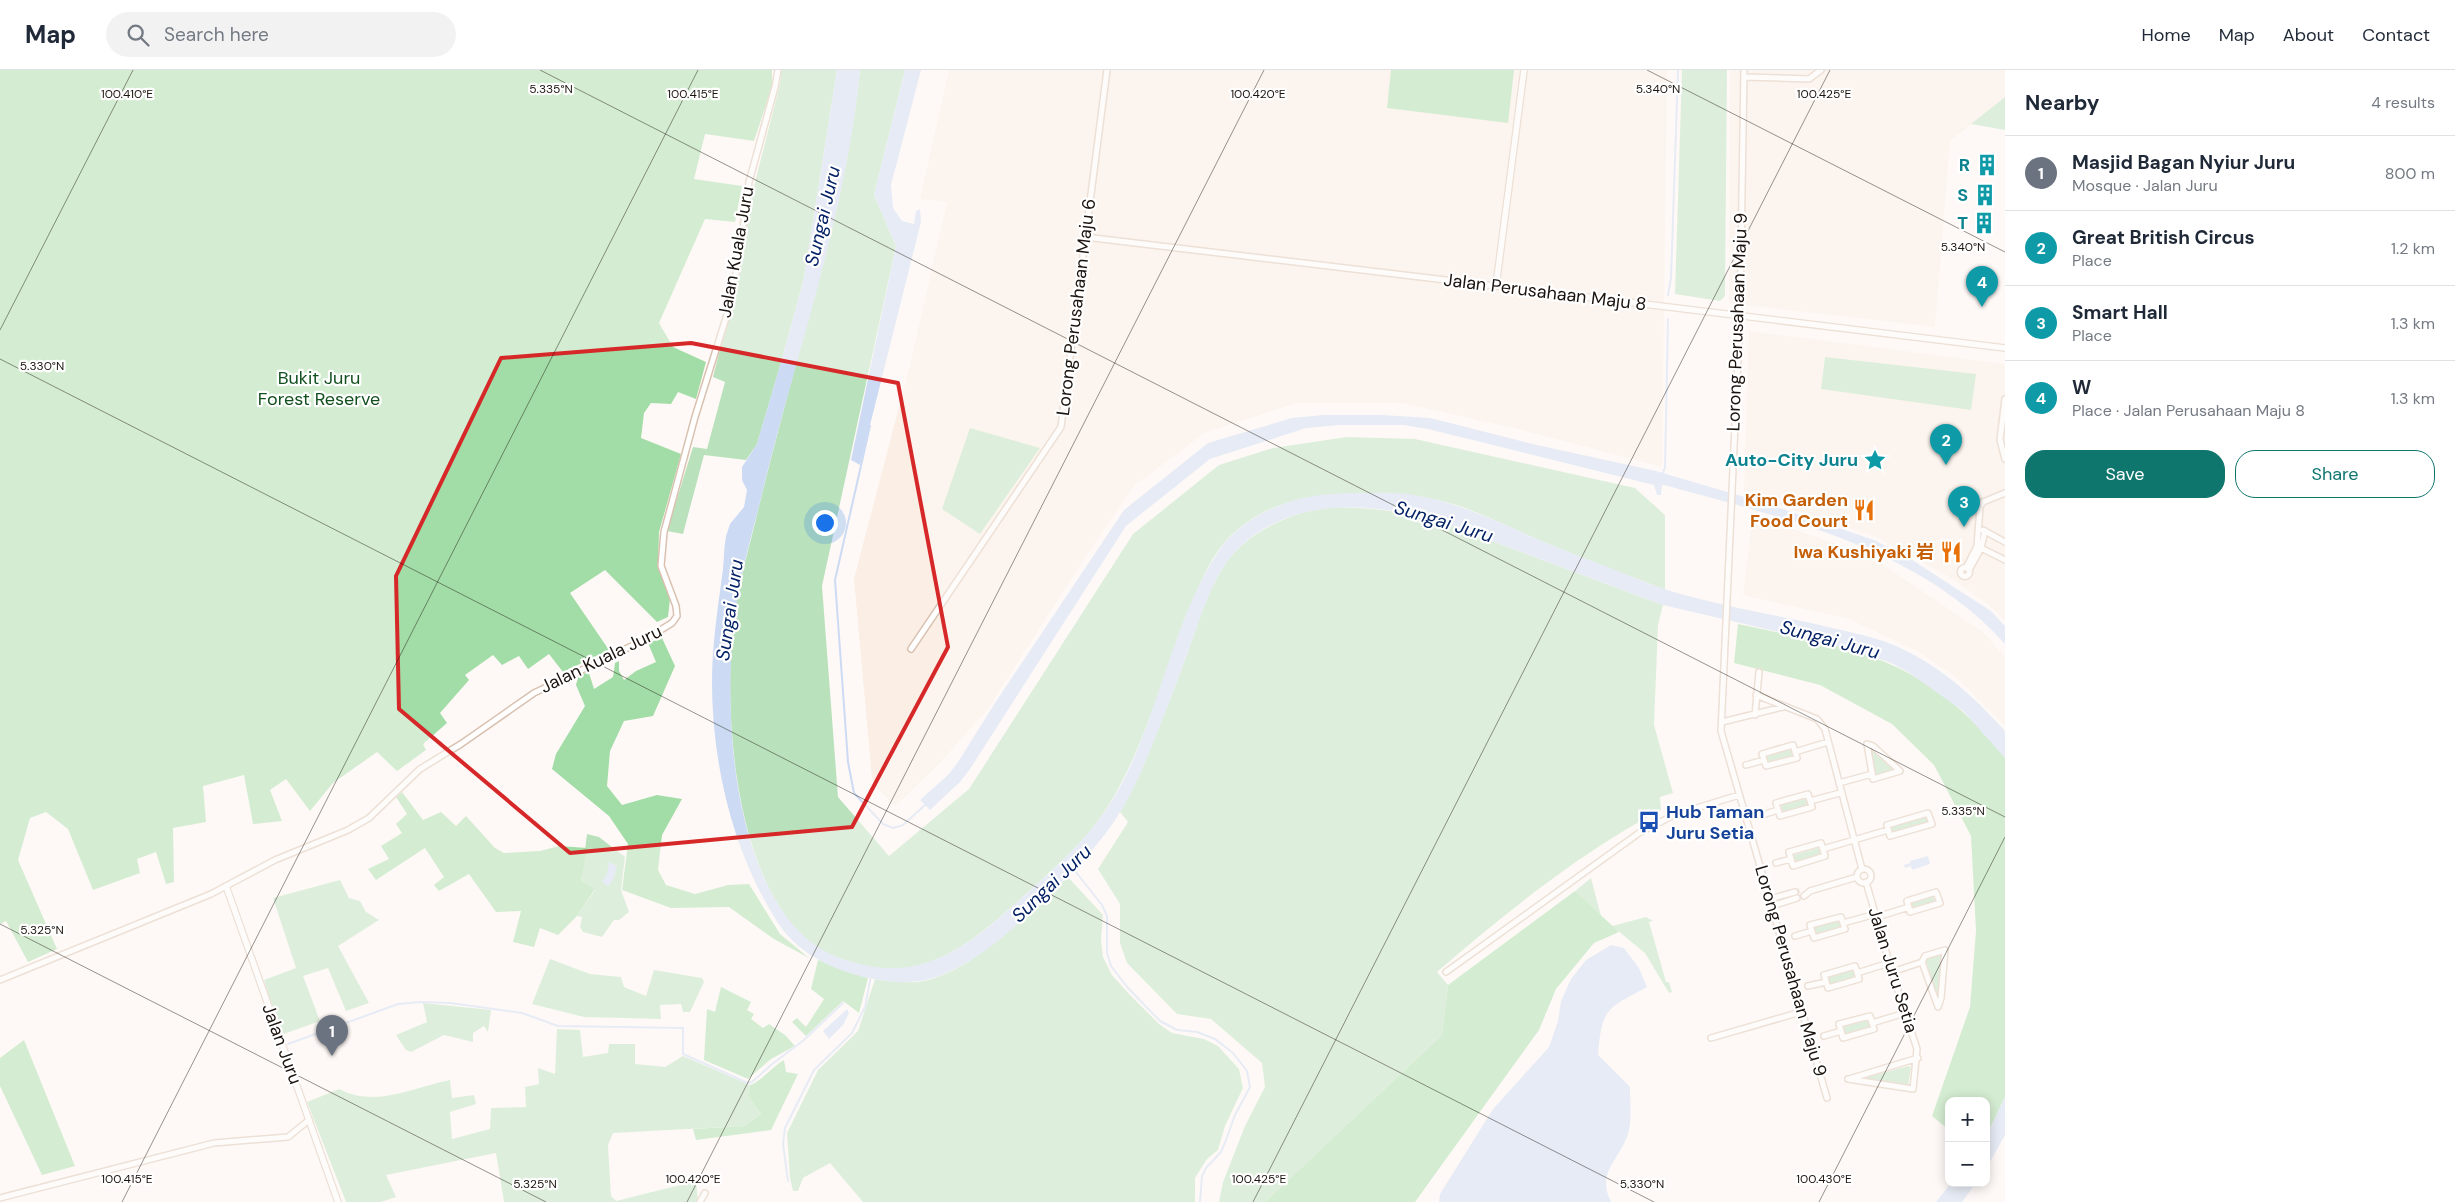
<!DOCTYPE html>
<meta charset="utf-8">
<style>
body{margin:0;font-family:"DM Sans","Noto Sans SC",sans-serif;background:#f2f2f3;color:#1f2937}
.controls{position:absolute;right:15px;bottom:15px;display:grid;overflow:hidden;border-radius:10px;box-shadow:0 2px 12px #0003}
.controls button{width:45px;height:45px;display:grid;place-items:center;padding:0;border:0;border-bottom:1px solid #e0e1e3;background:#fff;color:#1f2937;font:25px sans-serif}
.you{position:absolute;left:824px;top:452px;width:18px;height:18px;margin:-12px;border:4px solid #fff;border-radius:50%;background:#1a73e8;box-shadow:0 0 0 8px #1a73e833}
.badge{display:grid;place-items:center;width:32px;height:32px;border-radius:50%;background:#0f766e;color:#fff;font-size:16px;font-weight:700}
.pin{position:absolute;translate:-50% -41px;filter:drop-shadow(0 1px 2px #0008)}
.pin::after{content:'';position:absolute;top:26px;width:18px;height:15px;background:inherit;clip-path:polygon(0 0,100% 0,50% 100%)}
.list{margin:0;padding:0;list-style:none}
h2{display:flex;justify-content:space-between;align-items:center;height:65px;margin:0;padding:0 20px;font-size:21px}
h2 small{font-size:16px;font-weight:400;color:#747a83}
.list li{display:grid;grid-template-columns:32px 1fr auto;gap:15px;align-items:center;box-sizing:border-box;height:75px;padding:0 20px;border-top:1px solid #e0e1e3}
.list b{display:block;font-size:19px;white-space:nowrap}
.list p{margin:0;font-size:16px;white-space:nowrap;color:#747a83}
.list em{font-size:16px;font-style:normal;color:#747a83}
.actions{display:flex;gap:10px;padding:15px 20px}
.actions a{flex:1;padding:11px 0;border:1px solid #0f766e;border-radius:20px;text-align:center;font-size:18px;color:#0f766e}
.actions .main{background:#0f766e;color:#fff}
.icon{flex:none;width:28px;height:28px;fill:none;stroke:currentColor;stroke-width:2;stroke-linecap:round;stroke-linejoin:round}
.map{position:relative;flex:none;width:2005px;height:1132px;overflow:hidden}
header{display:flex;align-items:center;gap:30px;box-sizing:border-box;height:70px;padding:0 25px;background:#fff;border-bottom:1px solid #e0e1e3}
header strong{font-size:24px}
nav{display:flex;gap:28px;margin-inline-start:auto;font-size:18px}
.search{width:350px;height:45px;background:#f2f2f3;display:flex;align-items:center;gap:12px;box-sizing:border-box;padding:0 18px;border-radius:28px;color:#747a83;font-size:19px}
main{display:flex}
aside{flex:1;background:#fff}
.map>svg:first-child{display:block}
.built{fill:#faeee5}
.green{fill:#b9e1bc}
.forest{fill:#a2dca6}
.water{fill:#ccdaf3}
.lines{fill:none;stroke-linecap:round;stroke-linejoin:round}
.stream{stroke:#ccdaf3;stroke-width:2}
.minor-tunnel{stroke:#dcd6d3;stroke-width:5;stroke-dasharray:5 2.5;stroke-linecap:butt}
.minor-casing{stroke:#d9c1b0;stroke-width:8}
.tertiary-casing{stroke:#d9c1b0;stroke-width:8}
.minor{stroke:#fff;stroke-width:5}
.tertiary{stroke:#fff;stroke-width:5.5}
.marked{fill:none;stroke:#d62828;stroke-width:4;stroke-linejoin:round}
.ticks{fill:none;stroke:#1b130d;stroke-width:1;stroke-opacity:0.45}
.labels{text-anchor:middle;stroke-width:4.5;stroke-linejoin:round;paint-order:stroke}
.culture-label{font-size:18px;font-weight:bold;fill:#0d838f;stroke:#fff;text-anchor:end}
.street-label{font-size:18px;fill:#1b130d;stroke:#fff}
.park-label{font-size:18px;fill:#124f1e;stroke:#fff}
.food-label{font-size:18px;font-weight:bold;fill:#c56008;stroke:#fff;text-anchor:end}
.transit-label{font-size:18px;font-weight:bold;fill:#164399;stroke:#fff;text-anchor:start}
.water-label{font-size:19px;font-style:italic;fill:#052266;stroke:#fff}
.ticks-label{font-size:12px;text-anchor:middle;fill:#1b130d;stroke:#fff;stroke-width:4.5;stroke-linejoin:round;paint-order:stroke}
</style>
<header>
<strong>Map</strong>
<div class="search"><svg class="icon" aria-label="search" viewBox="0 0 24 24"><circle cx="10" cy="10" r="6"/><path d="M15 15l6 6"/></svg>Search here</div>
<nav><a>Home</a><a>Map</a><a>About</a><a>Contact</a></nav>
</header>
<main>
<div class="map">
<svg width="2005" height="1132" viewBox="0 0 2005 1132">
<rect width="100%" height="100%" fill="#fef9f6"/>
<!-- built -->
<path class="built" d="M949,0H1667L1662,397L1518,359L1402,333H1298L1206,362L1134,416L1086,486L987,640L939,694L895,736L876,717L872,708L854,509L910,295L947,132L920,129Z
M1730,0H2005V27L1950,71L1935,257L1729,233Z
M1749,261L2005,294V551L1990,536L1951,508L1874,466L1744,424Z
M1753,445L1845,477L1886,497L1983,562L2005,587V656L1957,608L1919,582L1849,549L1743,525Z"/>
<!-- green -->
<path class="green" d="M781,0H837L804,208L782,289L757,374L746,390L704,385L683,464L667,461L693,377L707,379L725,312L713,307L740,203L751,128L780,14Z
M860,0H905L874,125L896,176L822,516L838,727L889,786L969,719L1133,464L1219,395L1273,378L1347,367L1415,369L1635,418L1665,445V520C1621,502 1576,486 1532,467C1502,454 1470,437 1437,430C1414,426 1370,431 1345,431C1326,432 1303,429 1284,434C1263,440 1239,456 1225,472C1205,495 1195,527 1184,554C1161,614 1143,678 1110,733C1088,769 1058,795 1027,823C978,867 930,914 858,894C835,888 813,878 797,860C730,787 721,620 737,527C742,503 748,480 754,457C776,364 803,273 825,180C840,120 854,62 860,0Z
M1682,0H1727L1725,226L1720,231L1675,224Z
M2005,27V60L1971,54Z
M1825,287L1976,304L1971,340L1821,319Z
M970,358L1040,378L980,464L942,439Z
M1323,437C1362,437 1399,440 1436,450L1663,535L1658,555L1654,655L1673,723L1660,727L1661,740C1582,781 1504,844 1437,902L1448,915L1442,965L1265,1132H1219L1223,1112L1245,1056L1265,1017L1262,993L1211,949L1177,944L1127,893L1120,873V834L1098,799L1128,752L1120,742C1147,692 1166,640 1186,587C1200,550 1211,503 1241,476C1264,455 1294,444 1323,437Z
M1790,678L1793,682L1792,686L1768,692L1766,685Z
M1872,680L1893,699L1894,702L1876,708L1869,681Z
M1805,728L1808,731L1807,736L1783,742L1781,735Z
M1925,747L1928,749L1927,753L1893,762L1891,760V756Z
M587,764L599,767L625,787L621,820L629,842L619,850H614L602,867L583,862L580,857L582,847L577,846L595,820L581,811Z
M1818,778L1822,782L1821,786L1796,792L1794,785Z
M1068,807L1103,845L1101,869L1103,887L1112,905L1130,925L1159,954L1172,963L1204,969L1218,976L1239,999L1243,1018L1225,1056L1218,1080L1207,1089L1195,1108V1132H863L830,1093L803,1108L798,1121H793L790,1108L787,1063L818,1000L858,961L875,909C889,911 903,913 917,912C971,905 1029,842 1068,807Z
M1591,808L1601,846L1575,821Z
M340,810L349,828L360,831L366,842L379,850L338,876L369,933L346,941L328,898L303,906L320,951L281,965L264,910L296,898L273,828Z
M1933,826L1935,832L1913,838L1910,836L1911,833Z
M1646,847L1653,851L1649,852L1666,912H1669L1672,922L1669,923L1645,883L1612,856Z
M1838,850L1841,853L1840,858L1816,864L1814,856Z
M1940,884L1942,886L1938,930L1926,891L1927,888Z
M550,889L590,904L621,907L624,917L646,926L654,900L702,908L704,912L690,942H683L681,934L660,935L661,949L584,947L532,934Z
M1852,900L1856,903L1855,908L1830,914L1828,907Z
M423,933L491,940L488,962L484,956L473,963V972L444,965L411,982L406,980L396,965L427,952Z
M1867,950L1870,953L1869,958L1845,964L1843,957Z
M557,959L580,960L583,987L608,983L609,974H635V994L665,997L683,986L750,1015L748,1026L761,1044L745,1056L613,1063L608,1075L611,1126L616,1131L696,1111L698,1132H504L496,1083L386,1105L396,1127L381,1132H346L307,1032L339,1019C376,1038 411,1018 450,1010L452,1028L474,1025L476,1034L450,1042L452,1069L490,1059L491,1038L526,1037L525,1017L539,1014L538,998L555,1004Z
M1908,996L1911,997L1908,1016L1864,1008Z"/>
<!-- forest -->
<path class="forest" d="M0,0H772V17L754,71L705,64L694,109L742,116L735,152L705,149L659,253L673,277L706,292L696,329L678,322L671,334L651,333L644,343L641,368L681,384L659,462L658,498L670,529L668,547L657,552L605,500L570,523L609,580L563,602L549,584L528,599L519,586L502,595L493,585L465,605L469,610L440,643L447,653L423,674L426,680L397,701L377,682L333,713L310,741L286,709L270,720L282,751L253,754L244,705L203,716L206,752L173,758L174,812L166,814L156,782L137,789L140,803L93,820L68,759L46,742L30,748L18,790L57,879L28,892L6,851L0,854Z
M1391,0H1514L1508,53L1387,38Z
M1738,554C1834,575 1909,582 1980,659C1988,669 1998,677 2005,688V1027L1986,1067V1031H1949V1060L1932,1046L1970,937L1976,861L1971,766L1934,695L1892,654L1820,615L1734,593Z
M662,568L675,596L653,646L624,651L610,681L607,716L622,735L657,725L682,729L662,765L658,800L666,815L695,824L728,815L749,814L780,864L809,888L774,869L729,837L671,838L622,820L628,774L609,746L552,699L556,684L585,636L576,615L579,604L589,603L594,619L613,607L615,593L619,591V601L624,610L636,601L656,592L648,573Z
M402,722L423,750L441,742L456,756L466,746L495,778L504,783L540,781L559,776L587,778L581,811L595,819L577,846L558,865L540,858L534,877L513,872L521,841L496,842L469,804L439,821L434,815L444,807L425,778L376,810L368,799L389,789L381,776L402,763L396,754L407,744L396,727Z
M1575,821L1619,862L1594,873L1556,919L1539,960L1415,1132H1265L1442,965L1448,915Z
M818,890L868,908L859,943L843,931L806,966L792,952L797,948L806,957L824,929L811,919Z
M721,917L751,932L747,940L754,944L751,949L763,958L769,954L785,965L795,976L771,989L748,1009L704,990L707,939L715,942Z
M24,970L75,1096L42,1105L0,1016V988Z
M784,990L786,1002L798,1004L771,1060L696,1070L693,1059L745,1056L761,1044L748,1026L750,1015C759,1013 773,996 784,990Z"/>
<!-- water -->
<path class="water" d="M837,0H860C846,149 793,291 759,436C751,467 742,499 737,531C722,625 729,781 794,856C810,875 832,887 855,893C929,913 974,871 1025,825C1068,786 1100,758 1126,705C1161,634 1174,549 1218,482C1233,459 1260,442 1286,433C1308,425 1334,423 1357,423C1373,423 1390,422 1406,424C1450,429 1492,449 1532,467C1558,478 1584,488 1610,498C1629,505 1648,514 1667,520C1717,535 1770,544 1820,555C1844,561 1868,565 1891,574C1936,592 1973,625 2005,661V688L1963,641L1908,602L1889,592L1826,573L1663,535L1436,450C1371,433 1295,426 1241,476C1213,502 1203,542 1190,576C1172,624 1155,673 1133,719C1106,774 1065,809 1022,850C997,874 955,906 920,911C906,913 893,912 880,910C841,904 800,887 778,853C733,784 712,694 712,612C712,574 718,537 723,499C724,488 724,477 726,466L730,454L744,437L747,420L742,410V397L757,374L782,289L804,208Z
M905,0H921L891,115L893,138L902,151L914,154L916,141L920,139L921,152L860,395L851,390L896,176L874,125Z
M1323,345H1382L1430,348L1537,375L1656,401L1765,433L1874,470L1906,486L1991,541L2005,556V574C1919,478 1787,449 1668,416L1662,415L1661,425H1657L1654,415L1428,359L1403,355H1340L1306,358L1210,389L1126,456L970,699L960,712L930,740L920,730L948,705L958,692L993,636L1124,440L1208,373L1292,348Z
M1928,786L1930,794L1912,800L1911,796L1905,798L1904,795L1910,793V791Z
M609,792L617,796L613,810L608,816L602,812L607,804Z
M1611,875L1624,878L1639,898L1647,917C1607,939 1602,937 1598,985L1630,1017C1630,1031 1632,1051 1628,1064C1619,1091 1596,1102 1611,1132H1439L1440,1124L1493,1039L1549,977L1558,951L1561,931L1571,909L1586,890Z
M847,939L849,943L843,955L829,969L823,961Z
M2005,1027V1065L1986,1099V1067Z
M1951,1113H1976L1962,1132H1936Z"/>
<g class="lines">
<!-- stream -->
<path class="stream" d="M1668,225L1671,208L1678,0
M870,356L835,510L848,692L854,723L883,754L893,758L903,755L925,735
M1662,406L1665,397L1668,249
M1075,801L1102,835L1107,846V883L1111,896L1128,918L1160,951L1177,960L1197,962L1215,969L1233,983L1247,1001L1250,1017L1235,1045L1226,1070L1221,1082L1206,1098L1202,1106L1200,1132
M288,974L398,934L421,932L450,933L522,943L558,956L683,958V984L748,1013L752,1012L771,995L804,970L843,933
M788,1111L783,1074L785,1058L814,1000L852,963L865,937L871,906"/>
<!-- minor-tunnel -->
<path class="minor-tunnel" d="M1795,822L1802,820"/>
<!-- minor casing -->
<g class="minor-casing">
<path id="minor" d="M1744,0L1740,246L1721,661L1827,1028
M1744,7L1809,9L1821,0
M1085,167L1496,216
M2005,329L2000,370L2005,389
M1983,460L2005,472
M1979,477L2005,490
M1960.5 502a4.5 4.5 0 1 1 9 0a4.5 4.5 0 1 1-9 0Z
M1966,498L1977,476L1980,437L1983,432L2005,423
M1969,500L1981,478L1985,461
M911,579L1061,357L1107,0
M1756,625L1817,649L1825,659L1862,799
M1755,645L1759,602
M1722,652L1783,637
M1867,674L1873,676L1900,701L1873,709Z
M1793,675L1797,688L1766,696L1762,684Z
M1795,682L1828,672
M1746,695L1764,690
M1839,713L1872,704
M1808,724L1812,737L1780,746L1776,733Z
M1810,731L1840,723
M1928,743L1932,754L1890,766L1887,755Z
M1762,745L1778,740
M1821,773L1825,786L1793,796L1789,782Z
M1823,779L1888,760
M1776,793L1791,789
M1857 806a7 7 0 1 1 14 0a7 7 0 1 1-14 0Z
M1936,822L1940,833L1910,842L1907,831Z
M1804,826L1810,821L1857,807
M1770,829L1795,822
M1772,836L1797,828
M1841,847L1845,859L1814,868L1810,855Z
M1877,847L1909,837
M1843,853L1876,844
M1795,866L1812,861
M1945,880L1941,928L1938,937L1922,892L1925,886Z
M1855,896L1859,909L1828,918L1824,905Z
M1446,902L1639,763L1674,745L1739,725
M1892,902L1922,892
M1857,903L1889,893
M0,910L211,824L275,790L348,760L369,748L420,699L461,674L534,623L644,570L672,553L677,546L676,536L661,496L664,462L695,347L730,235L740,181L749,112L775,17L778,0
M1808,916L1826,912
M1870,946L1874,959L1843,968L1839,954Z
M1872,953L1905,943
M1824,966L1841,961
M1711,968L1804,941
M1848,1009L1913,1019L1917,979L1892,902L1866,812
M1849,1009L1918,988
M0,1128L214,1073L288,1067L309,1050
M700,1132L705,1123"/>
</g>
<!-- tertiary casing -->
<g class="tertiary-casing">
<path id="tertiary" d="M1524,0L1496,216L2005,278
M226,816L338,1132"/>
</g>
<!-- minor -->
<use href="#minor" class="minor"/>
<!-- tertiary -->
<use href="#tertiary" class="tertiary"/>
</g>
<!-- marked area -->
<path d="M0 0H2005V1132H0ZM691,273L898,313L948,577L852,757L570,783L399,639L396,506L501,288Z" fill="#fef9f6" fill-opacity=".55" fill-rule="evenodd"/>
<path class="marked" d="M691,273L898,313L948,577L852,757L570,783L399,639L396,506L501,288Z"/>
<!-- ticks -->
<path class="ticks" d="M540,0L2005,747M1647,0L2005,182M0,260L133,0M0,289L1654,1132M0,854L546,1132M122,1132L698,0M687,1132L1264,0M1253,1132L1830,0M1819,1132L2005,767"/>
<!-- icons -->
<defs>
<g id="building-bare" transform="scale(1.725)"><path d="M-4-6H4V6H1V3H-1V6H-4ZM-2.5-4.3h1.7v1.8h-1.7ZM.8-4.3h1.7v1.8H.8ZM-2.5-1h1.7V.8h-1.7ZM.8-1h1.7V.8H.8Z" fill="#0f9aa8" stroke="#fff" stroke-width="2.5" paint-order="stroke"/></g>
<g id="sight-bare" transform="scale(1.725)"><path d="M0-6L1.8-2.2L6-1.7L2.9 1.2L3.7 5.4L0 3.3L-3.7 5.4L-2.9 1.2L-6-1.7L-1.8-2.2Z" fill="#0f9aa8" stroke="#fff" stroke-width="2.5" paint-order="stroke"/></g>
<g id="restaurant-bare" transform="scale(1.725)"><path d="M-5-6h1v4h1v-4h1v4h1v-4h1v5L-1.5 .5V6h-2V.5L-5-1ZM5-6V6H3V1.5H1.5Q1.5-4 5-6Z" fill="#e8710a" stroke="#fff" stroke-width="2.5" paint-order="stroke"/></g>
<g id="bus-bare" transform="scale(1.725)"><path d="M-5-6H5V4H4V6H2V4H-2V6H-4V4H-5ZM-3.5-4V0h7V-4ZM-3.5 1.2v1.5H-2V1.2ZM2 1.2v1.5H3.5V1.2Z" fill="#1a4fb4" stroke="#fff" stroke-width="2.5" paint-order="stroke"/></g>
</defs>
<g fill-rule="evenodd">
<use href="#building-bare" x="1987" y="95"/>
<use href="#building-bare" x="1985" y="125"/>
<use href="#building-bare" x="1984" y="153"/>
<use href="#sight-bare" x="1875" y="390"/>
<use href="#restaurant-bare" x="1864" y="440"/>
<use href="#restaurant-bare" x="1951" y="482"/>
<use href="#bus-bare" x="1649" y="752"/>
</g>
<g class="labels">
<!-- culture labels -->
<g class="culture-label">
<text x="1970" y="101">R</text>
<text x="1968" y="131">S</text>
<text x="1968" y="159">T</text>
<text x="1858" y="396">Auto-City Juru</text>
</g>
<!-- street labels -->
<g class="street-label">
<text transform="translate(736 182) rotate(-80)" y="6">Jalan Kuala Juru</text>
<text transform="translate(1545 222) rotate(7)" y="6">Jalan Perusahaan Maju 8</text>
<text transform="translate(1076 237) rotate(-83)" y="6">Lorong Perusahaan Maju 6</text>
<text transform="translate(1737 252) rotate(-88)" y="6">Lorong Perusahaan Maju 9</text>
<text transform="translate(601 589) rotate(-26)" y="6">Jalan Kuala Juru</text>
<text transform="translate(1893 900) rotate(73)" y="6">Jalan Juru Setia</text>
<text transform="translate(1791 901) rotate(74)" y="6">Lorong Perusahaan Maju 9</text>
<text transform="translate(282 974) rotate(70)" y="6">Jalan Juru</text>
</g>
<!-- park labels -->
<g class="park-label">
<text x="319" y="314">Bukit Juru<tspan x="319" dy="21">Forest Reserve</tspan></text>
</g>
<!-- food labels -->
<g class="food-label">
<text x="1848" y="436">Kim Garden<tspan x="1848" dy="21">Food Court</tspan></text>
<text x="1934" y="488">Iwa Kushiyaki 岩</text>
</g>
<!-- transit labels -->
<g class="transit-label">
<text x="1666" y="748">Hub Taman<tspan x="1666" dy="21">Juru Setia</tspan></text>
</g>
<!-- water labels -->
<g class="water-label">
<text transform="translate(822 146) rotate(-77)" y="7">Sungai Juru</text>
<text transform="translate(1444 451) rotate(17)" y="7">Sungai Juru</text>
<text transform="translate(729 540) rotate(-82)" y="7">Sungai Juru</text>
<text transform="translate(1830 569) rotate(15)" y="7">Sungai Juru</text>
<text transform="translate(1051 813) rotate(-44)" y="7">Sungai Juru</text>
</g>
</g>
<g class="ticks-label">
<text x="1658" y="23">5.340°N</text>
<text x="551" y="23">5.335°N</text>
<text x="127" y="28">100.410°E</text>
<text x="693" y="28">100.415°E</text>
<text x="1258" y="28">100.420°E</text>
<text x="1824" y="28">100.425°E</text>
<text x="1963" y="181">5.340°N</text>
<text x="42" y="300">5.330°N</text>
<text x="1963" y="745">5.335°N</text>
<text x="42" y="864">5.325°N</text>
<text x="127" y="1113">100.415°E</text>
<text x="693" y="1113">100.420°E</text>
<text x="1259" y="1113">100.425°E</text>
<text x="1824" y="1113">100.430°E</text>
<text x="535" y="1118">5.325°N</text>
<text x="1642" y="1118">5.330°N</text>
</g>
</svg>
<div class="controls">
<button>+</button>
<button>−</button>
</div>
<div class="you"></div>
<div class="pin badge" style="left:332px;top:986px;background:#6b7280">1</div>
<div class="pin badge" style="left:1946px;top:395px;background:#0f9aa8">2</div>
<div class="pin badge" style="left:1964px;top:457px;background:#0f9aa8">3</div>
<div class="pin badge" style="left:1982px;top:237px;background:#0f9aa8">4</div>
</div>
<aside>
<h2>Nearby<small>4 results</small></h2>
<ul class="list">
<li><span class="badge" style="background:#6b7280">1</span><div><b>Masjid Bagan Nyiur Juru</b><p>Mosque · Jalan Juru</p></div><em>800 m</em></li>
<li><span class="badge" style="background:#0f9aa8">2</span><div><b>Great British Circus</b><p>Place</p></div><em>1.2 km</em></li>
<li><span class="badge" style="background:#0f9aa8">3</span><div><b>Smart Hall</b><p>Place</p></div><em>1.3 km</em></li>
<li><span class="badge" style="background:#0f9aa8">4</span><div><b>W</b><p>Place · Jalan Perusahaan Maju 8</p></div><em>1.3 km</em></li>
</ul>
<div class="actions"><a class="main">Save</a><a>Share</a></div>
</aside>
</main>
